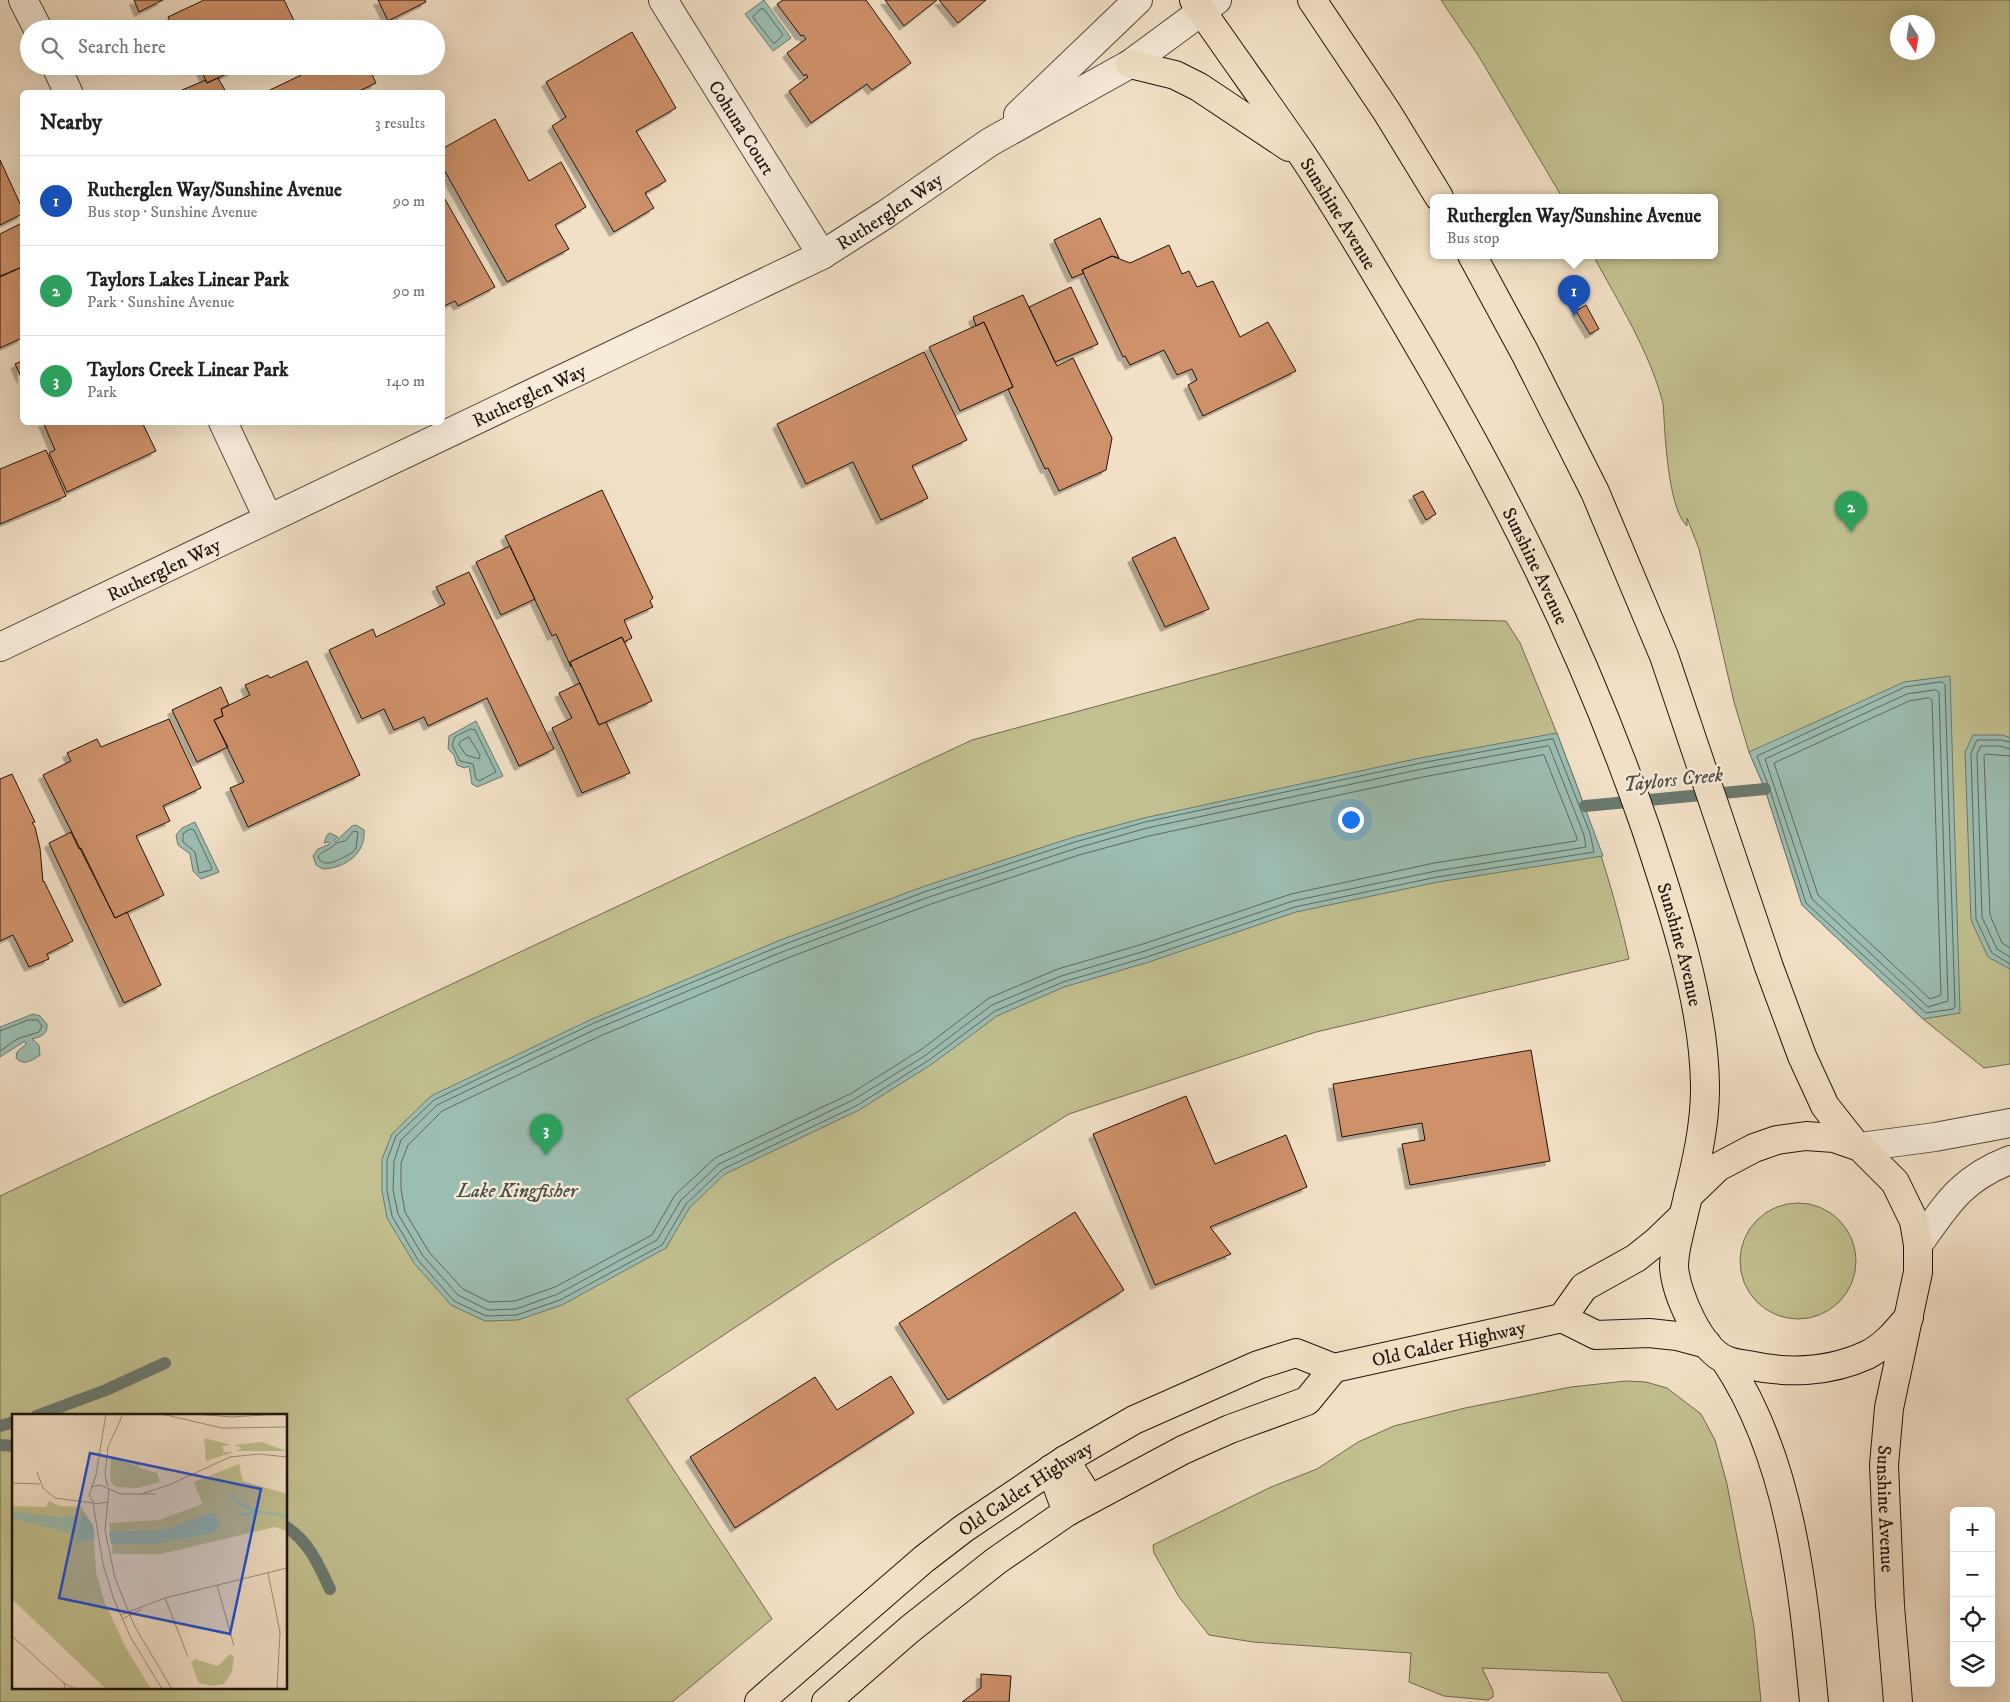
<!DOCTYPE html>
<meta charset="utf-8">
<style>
body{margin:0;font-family:"IM FELL DW Pica",serif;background:#f2f2f2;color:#222}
.controls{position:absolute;right:15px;bottom:15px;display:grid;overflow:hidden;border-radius:8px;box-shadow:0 5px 20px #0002}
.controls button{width:45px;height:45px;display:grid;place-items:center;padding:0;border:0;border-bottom:1px solid #e0e0e0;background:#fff;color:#222;font:25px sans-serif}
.compass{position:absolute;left:1890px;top:15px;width:45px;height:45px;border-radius:50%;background:#fff;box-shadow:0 5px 20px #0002;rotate:168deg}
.you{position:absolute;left:1350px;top:819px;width:18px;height:18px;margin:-12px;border:4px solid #fff;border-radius:50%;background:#1a73e8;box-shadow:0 0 0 8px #1a73e833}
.badge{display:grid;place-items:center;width:32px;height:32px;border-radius:50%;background:#0f766e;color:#fff;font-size:16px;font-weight:700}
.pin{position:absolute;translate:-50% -41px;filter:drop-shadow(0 1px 2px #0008)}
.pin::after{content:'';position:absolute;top:26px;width:18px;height:15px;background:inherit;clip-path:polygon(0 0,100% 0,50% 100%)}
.popup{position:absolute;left:1430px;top:194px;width:288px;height:65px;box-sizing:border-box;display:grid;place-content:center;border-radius:8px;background:#fff;filter:drop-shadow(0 1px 4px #0005);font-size:16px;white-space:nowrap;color:#767676}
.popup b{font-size:19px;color:#222}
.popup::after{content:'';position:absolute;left:50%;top:100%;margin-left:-10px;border:10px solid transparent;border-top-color:#fff}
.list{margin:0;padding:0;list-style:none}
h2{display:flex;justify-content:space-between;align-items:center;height:65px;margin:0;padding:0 20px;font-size:21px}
h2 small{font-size:16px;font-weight:400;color:#767676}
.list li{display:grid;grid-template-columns:32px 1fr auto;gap:15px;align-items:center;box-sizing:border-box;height:90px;padding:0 20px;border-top:1px solid #e0e0e0}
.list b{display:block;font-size:19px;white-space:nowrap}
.list p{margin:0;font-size:16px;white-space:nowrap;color:#767676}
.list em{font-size:16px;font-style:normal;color:#767676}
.icon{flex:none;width:28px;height:28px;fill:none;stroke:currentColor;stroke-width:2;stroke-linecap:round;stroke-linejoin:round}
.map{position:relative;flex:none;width:2010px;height:1702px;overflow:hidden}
.search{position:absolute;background:#fff;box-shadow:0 5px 20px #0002;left:20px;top:20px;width:425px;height:55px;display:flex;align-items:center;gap:12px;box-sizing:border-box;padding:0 18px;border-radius:28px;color:#767676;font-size:19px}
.panel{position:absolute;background:#fff;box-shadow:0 5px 20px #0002;left:20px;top:90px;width:425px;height:335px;border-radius:8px}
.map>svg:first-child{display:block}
.green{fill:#c2c090;stroke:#706a4e;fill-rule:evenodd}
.water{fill:#9cbdb1;stroke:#6a796f}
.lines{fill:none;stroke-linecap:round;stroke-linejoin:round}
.shore{stroke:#5e685f;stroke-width:1}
.stream{stroke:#6a796f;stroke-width:12}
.building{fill:#ce916b;stroke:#1f130d;filter:url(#shadow)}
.minor-casing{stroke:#54463b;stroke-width:30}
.tertiary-casing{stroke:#54463b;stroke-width:30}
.primary-casing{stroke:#1f130d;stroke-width:30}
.minor{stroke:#f7ebda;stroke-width:28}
.tertiary{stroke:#f7ebda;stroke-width:28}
.primary{stroke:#f2e0c6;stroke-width:28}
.labels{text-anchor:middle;stroke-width:5;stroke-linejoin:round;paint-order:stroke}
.street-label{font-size:19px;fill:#1f130d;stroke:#f7ebda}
.water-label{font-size:20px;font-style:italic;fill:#4b4e46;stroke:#f7ebda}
.inset-river{fill:none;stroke:#9cbdb1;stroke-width:2.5}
.inset-road{fill:none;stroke:#9e8e7c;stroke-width:1}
.view{fill:#1d4ed8;fill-opacity:0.15;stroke:#1d4ed8;stroke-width:2.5}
.inset-edge{fill:none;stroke:#1f130d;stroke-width:2.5}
</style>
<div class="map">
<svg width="2010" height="1702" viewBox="0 0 2010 1702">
<defs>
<filter id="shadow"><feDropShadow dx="-4.5" dy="4.5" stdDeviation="0" flood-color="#0004"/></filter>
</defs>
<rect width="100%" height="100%" fill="#f2e0c6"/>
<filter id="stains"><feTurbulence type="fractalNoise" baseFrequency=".004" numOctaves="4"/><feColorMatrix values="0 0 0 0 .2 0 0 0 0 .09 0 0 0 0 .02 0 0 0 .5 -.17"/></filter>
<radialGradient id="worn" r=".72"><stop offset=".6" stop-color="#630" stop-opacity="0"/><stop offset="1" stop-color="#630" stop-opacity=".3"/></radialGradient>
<!-- green -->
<path class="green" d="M1441,0H2010V1064L1984,1068L1923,1019L1802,905L1765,789L1749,752L1734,702L1699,549L1687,518V526C1667,507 1665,430 1663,403C1649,350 1618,302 1593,255H1714V197H1562L1478,55ZM1898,22H1928V52H1898Z
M1419,619L1506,621L1520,643C1563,747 1605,849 1629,959L1316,1032L1069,1114L831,1264L627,1399L772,1619L672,1702H0V1196L972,740ZM14,1416H286V1688H14Z
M1740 1261a58 58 0 1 1 116 0a58 58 0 1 1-116 0Z
M1626,1381L1646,1382L1667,1388L1701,1414L1715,1440L1727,1484L1754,1627L1761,1702H1623L1608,1673L1482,1668L1493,1691V1697L1488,1700L1444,1696L1409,1682L1411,1653L1253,1642L1209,1635L1179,1597L1154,1553L1153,1545L1271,1487L1317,1469L1358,1442L1394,1426L1465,1408L1571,1387Z"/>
<!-- water -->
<path class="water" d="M764,0L791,38L773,51L745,14Z
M1950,676L1960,1013L1923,1019L1802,905L1765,789L1749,752L1904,682Z
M476,721L503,776L477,787L472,784L469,766L465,768L457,765L454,755L448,749L449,736Z
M1557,733L1603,856L1438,882L1296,912L1149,962L1064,987L997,1016L932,1064L859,1110L725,1174L690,1207L666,1248L562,1305L518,1320L485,1321L451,1305L414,1263L387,1218L382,1191V1159L392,1134L431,1096L592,1019L778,941L925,886L1074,837L1144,818L1420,758Z
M1973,735H2003L2010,738V969L1988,957L1971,920L1965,752Z
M195,822L219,872L201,879L193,871L190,854L178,845L176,835L182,828Z
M356,825L364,830C366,854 345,868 323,869L316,865L313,856L318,849L330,844L329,842L324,843L327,835L330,833L338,837L334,840L335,842L352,826Z
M33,1014L40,1016L47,1024C48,1035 40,1037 32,1039L39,1045L40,1055C31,1061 24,1066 16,1058L17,1052L26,1044L25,1041L0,1057V1027Z"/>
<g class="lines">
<!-- shore -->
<path class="shore" d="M761,9H764L783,35L775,43H773L753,17Z
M1942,682L1945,685L1955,1007L1953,1009L1926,1013L1806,903L1769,787L1757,756L1905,687Z
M1936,690L1939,692L1948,1001L1928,1007L1812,899L1765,759L1907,694Z
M1929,698L1932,700L1941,995L1930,999L1818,895L1774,763L1909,701Z
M471,729L475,730L496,772L479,781L476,779L473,764L460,761L452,745L455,737Z
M469,737L480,755L479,759L466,755L459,745L460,742Z
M1553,739L1590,833L1594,852L1437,877L1295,907L1147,957L1063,982L995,1011L929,1060L856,1106L723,1169L686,1204L662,1245L560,1300L517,1315L486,1316L454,1301L418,1260L392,1216L387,1190V1160L396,1136L434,1100L594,1023L780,946L927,891L1075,842L1145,822L1421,763Z
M2010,742L2001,740H1977L1971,753L1976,919L1992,953L2010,964
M1549,746L1584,835L1586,847L1436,871L1293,901L1145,951L1061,976L992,1005L926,1055L853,1100L719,1164L681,1200L657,1240L558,1294L516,1309L488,1310L458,1295L423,1256L398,1214L393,1190L394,1161L401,1140L437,1105L596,1029L782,952L929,897L1077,848L1147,828L1422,769Z
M2010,749L2000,746H1981L1977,754L1982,917L1997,949L2010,957
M1544,755L1577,838L1576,841L1434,863L1291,894L1143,944L1058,969L989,998L922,1049L850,1094L715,1158L675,1195L652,1235L555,1287L515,1301L489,1302L463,1289L429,1252L405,1212L401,1189V1163L408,1145L442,1111L600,1036L785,959L931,904L1079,855L1149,836L1423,777Z
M2010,756L1986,754L1984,756L1990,915L2002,943L2010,948
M190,829L194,830L212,868L211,870L199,873L195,852L183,842V834Z
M354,831L358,832L356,848L353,852C344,857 324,871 318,857C322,850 331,850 336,843L345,841Z
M0,1031L28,1020H38L42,1026L39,1032L17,1039L0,1051"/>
<!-- stream -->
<path class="stream" d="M1585,806L1765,789
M36,1416L106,1390L165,1363
M0,1426L14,1422
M0,1445L14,1446
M286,1527C309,1541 319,1566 330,1589"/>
</g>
<!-- building -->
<path class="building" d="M134,0H163L139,12Z
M204,0H284L298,29H174L168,17Z
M378,0H425L426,2L388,21Z
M783,0H866L911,63L872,90L867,84L811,123L789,91L808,77L806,74L804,76L787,53L806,39L803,35L801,36L777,4Z
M885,0H937L904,26Z
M939,0H986L958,23Z
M342,21L346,29H326Z
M632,32L676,108L636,131L666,181L645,193L654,208L614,232L552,126L566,117L546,82Z
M199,66H243L207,83Z
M320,66H368L376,83L357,92H271L270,90Z
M218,78L226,92H183L182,90L206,80L207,83Z
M495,119L529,181L561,162L586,207L555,225L569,249L507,282L442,166V149Z
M0,160L22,208V214L0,225Z
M442,194L495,287L458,306L455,301L442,307Z
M1100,218L1119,258L1112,256L1082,270L1084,273L1072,278L1054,240Z
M22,223V267L0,277V234Z
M1169,245L1182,274L1189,271L1197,287L1213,281L1240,337L1268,322L1296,371L1203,416L1188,385L1197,380L1192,369L1177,375L1164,350L1130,365L1125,356L1123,357L1082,270L1112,256L1130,263Z
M22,267V338L0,348V276Z
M1071,287L1098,344L1055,362L1029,307Z
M1023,295L1057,366L1073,358L1112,438L1106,470L1059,491L1048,468L1045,469L1008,389L1013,387L984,322L976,326L973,317Z
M1586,305L1599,329L1590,334L1576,311Z
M984,322L1013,387L960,411L929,347Z
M924,352L967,440L912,466L928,498L881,520L853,462L806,484L777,424Z
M22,361V379L15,364Z
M43,422H142L156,451L67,492L49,453L55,450Z
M46,450L66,496L0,524V469Z
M602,490L653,598L650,601L653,607L624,620L632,638L624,642L622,637L570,662L571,667L556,634L552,636L505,536Z
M1423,491L1436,514L1426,520L1413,496Z
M1175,537L1209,609L1165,627L1132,558Z
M510,546L535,599L501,615L476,562Z
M469,572L554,749L519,766L487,698L428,726L424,717L394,730L384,709L362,719L329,650L373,629L376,637L445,604L436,587Z
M622,637L652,701L599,725L570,662Z
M307,661L360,775L248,827L230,788L244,782L214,720L223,716L221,709L250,695L245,685L268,675L270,678Z
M580,683L599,725L606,722L630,773L582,793L552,728L572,718L559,693Z
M221,687L229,705L221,709L223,716L214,720L228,747L197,762L172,710Z
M169,719L201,788L163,806L170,821L136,836L164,895L115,918L43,775L71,761L67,753L97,739L101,747Z
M12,774L35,822L32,823L35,827L40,848L43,882L44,881L73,941L47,954L49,959L29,967L13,935L0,941V779Z
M71,832L79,849L81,848L115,918L127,912L161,985L124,1003L49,843Z
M1531,1050L1550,1161L1410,1185L1402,1144L1425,1140L1422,1123L1342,1137L1333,1084Z
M1186,1096L1215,1164L1286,1135L1307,1187L1210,1227L1231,1254L1155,1285L1093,1134Z
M1075,1212L1124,1290L948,1400L899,1323Z
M891,1376L914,1413L735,1528L690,1457L815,1377L837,1410Z
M981,1674L1011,1676L1009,1702H962L981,1688Z"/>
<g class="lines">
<!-- minor casing -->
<g class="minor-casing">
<g id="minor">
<path d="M23,0L38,29"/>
<path id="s1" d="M663,0L822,255"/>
<path d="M56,66L68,92"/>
<path d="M223,422L268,518"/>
<path d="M1860,1147L1935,1137L2010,1123"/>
<path d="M1918,1245C1947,1204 1961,1179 2010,1160"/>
</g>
</g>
<!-- tertiary casing -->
<g class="tertiary-casing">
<g id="tertiary">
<path d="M1018,115L1138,0"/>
<path id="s2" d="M0,647L822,255L886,214L990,142L1130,64L1217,0"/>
</g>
</g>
<!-- primary casing -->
<g class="primary-casing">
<g id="primary">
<path id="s3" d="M1194,0C1229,51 1266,102 1301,153C1338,208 1372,267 1406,324C1503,488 1584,649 1646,829C1672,907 1704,1003 1705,1085C1706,1139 1687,1195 1676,1248C1675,1254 1674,1261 1674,1267C1676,1294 1700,1349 1726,1360C1732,1363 1741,1364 1748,1365C1788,1374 1830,1372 1867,1355C1884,1347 1897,1331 1909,1317"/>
<path d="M1312,0L1387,112L1439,197"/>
<path d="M1130,64L1175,75L1199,87L1289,147"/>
<path d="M1472,255L1525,353L1595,492L1664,656L1769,967L1802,1056L1825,1106L1855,1144"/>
<path id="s4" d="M1688,1196L1718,1167L1754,1148L1777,1140L1806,1136L1834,1138L1860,1147L1895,1182L1914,1221L1918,1245V1272L1889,1408L1884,1465L1890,1606L1898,1702"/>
<path d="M1562,1318L1584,1287L1636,1258L1656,1242L1683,1216"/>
<path d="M1725,1360C1791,1459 1803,1587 1814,1702"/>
<path d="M1065,1460L1089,1498"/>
<path d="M1051,1469L1067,1512"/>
<path id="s5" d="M759,1702L924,1559L963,1529L1065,1460L1134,1420L1258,1365L1296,1353L1334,1368L1562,1318L1596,1335L1649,1333L1677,1336L1707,1344"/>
<path d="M826,1702L910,1629L996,1561L1067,1512L1183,1450L1230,1429L1307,1401L1334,1368"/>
</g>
</g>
<!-- minor -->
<use href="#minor" class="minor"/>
<!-- tertiary -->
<use href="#tertiary" class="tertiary"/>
<!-- primary -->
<use href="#primary" class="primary"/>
</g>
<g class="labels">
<!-- street labels -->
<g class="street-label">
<text dy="7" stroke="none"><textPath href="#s1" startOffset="150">Cohuna Court</textPath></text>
<text dy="7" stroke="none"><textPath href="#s2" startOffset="991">Rutherglen Way</textPath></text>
<text dy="7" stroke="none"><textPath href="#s3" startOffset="258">Sunshine Avenue</textPath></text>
<text dy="7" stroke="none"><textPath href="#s2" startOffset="586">Rutherglen Way</textPath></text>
<text dy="7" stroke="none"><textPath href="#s3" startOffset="662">Sunshine Avenue</textPath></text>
<text dy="7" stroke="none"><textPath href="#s2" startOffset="181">Rutherglen Way</textPath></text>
<text dy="7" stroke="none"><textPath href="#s3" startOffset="1068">Sunshine Avenue</textPath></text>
<text dy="7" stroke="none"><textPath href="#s5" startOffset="804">Old Calder Highway</textPath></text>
<text dy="7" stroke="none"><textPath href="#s5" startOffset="342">Old Calder Highway</textPath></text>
<text dy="7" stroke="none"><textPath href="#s4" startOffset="576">Sunshine Avenue</textPath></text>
</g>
<!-- water labels -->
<g class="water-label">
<text transform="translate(1673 779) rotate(-6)" y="7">Taylors Creek</text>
<text x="517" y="1197">Lake Kingfisher</text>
</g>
</g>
<!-- overview -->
<g transform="translate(12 1414)">
<rect width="275" height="275" fill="#f2e0c6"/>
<path d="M192,24L219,31L210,32L212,38H222L194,47ZM249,28L275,37H224L230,34L222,31ZM99,43L122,51L126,50L128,54L145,59L148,68L125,74L103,73L98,67ZM227,50L231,67L275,80V117L263,113L149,140H101L97,109L147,106L190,90L182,68ZM37,87L48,92L69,93L81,111L84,158L93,189L113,232L139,275H94L0,185V92L34,93ZM218,240L222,242L220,258L212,270L201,272L187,269L179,249L183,245L206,252Z" fill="#c2c090"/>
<path d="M0,97L46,103L63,101L67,106L64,121L0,104ZM70,99L81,111L83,125L64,127ZM198,99L204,101L208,110L202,119L142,130H99L97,118L152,116Z" fill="#9cbdb1"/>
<path class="inset-river" d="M219,79L229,91L248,98M229,101L250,98L275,102"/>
<path class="inset-road" d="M94,0L84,61L77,82L83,90L96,88M150,0L210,14L275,13M184,0L220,3L266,0M25,58L31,74L43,84L81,89M0,69L28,70M79,73L88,71L97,75L93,116L103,164L122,211L160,275M96,73L93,61L96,33L111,0M97,75L109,80H144M129,80L157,71L218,43L247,40L275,43M81,89L91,150L102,186L119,224L150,275M256,159L268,218L265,275M205,171L222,232M153,184L176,243M108,201L153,184L275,154M110,205L130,195M0,222L52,269M53,275L52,269L63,275"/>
<path class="view" d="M78,39L249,75L218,220L47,184Z"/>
<rect width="275" height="275" class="inset-edge"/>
</g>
<rect width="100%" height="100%" filter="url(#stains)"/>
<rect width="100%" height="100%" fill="url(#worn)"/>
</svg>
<div class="controls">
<button>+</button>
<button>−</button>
<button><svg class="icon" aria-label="locate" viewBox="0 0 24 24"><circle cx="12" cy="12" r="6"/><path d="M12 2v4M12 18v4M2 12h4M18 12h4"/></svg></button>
<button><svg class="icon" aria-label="layers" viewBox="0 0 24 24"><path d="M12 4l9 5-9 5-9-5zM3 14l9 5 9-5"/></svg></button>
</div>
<svg class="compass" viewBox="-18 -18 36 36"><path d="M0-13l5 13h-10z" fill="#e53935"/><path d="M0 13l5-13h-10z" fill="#767676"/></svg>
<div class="you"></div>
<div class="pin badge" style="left:1574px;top:316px;background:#1a4fb4">1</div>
<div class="popup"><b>Rutherglen Way/Sunshine Avenue</b>Bus stop</div>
<div class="pin badge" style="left:1851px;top:532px;background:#2e9e5b">2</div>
<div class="pin badge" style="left:546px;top:1155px;background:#2e9e5b">3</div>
<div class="search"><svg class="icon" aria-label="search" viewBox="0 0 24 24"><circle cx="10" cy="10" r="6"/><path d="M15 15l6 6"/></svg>Search here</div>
<section class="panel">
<h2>Nearby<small>3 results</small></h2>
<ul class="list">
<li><span class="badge" style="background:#1a4fb4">1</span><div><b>Rutherglen Way/Sunshine Avenue</b><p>Bus stop · Sunshine Avenue</p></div><em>90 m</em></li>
<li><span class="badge" style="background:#2e9e5b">2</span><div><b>Taylors Lakes Linear Park</b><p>Park · Sunshine Avenue</p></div><em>90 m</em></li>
<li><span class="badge" style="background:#2e9e5b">3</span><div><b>Taylors Creek Linear Park</b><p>Park</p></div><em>140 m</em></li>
</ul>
</section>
</div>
